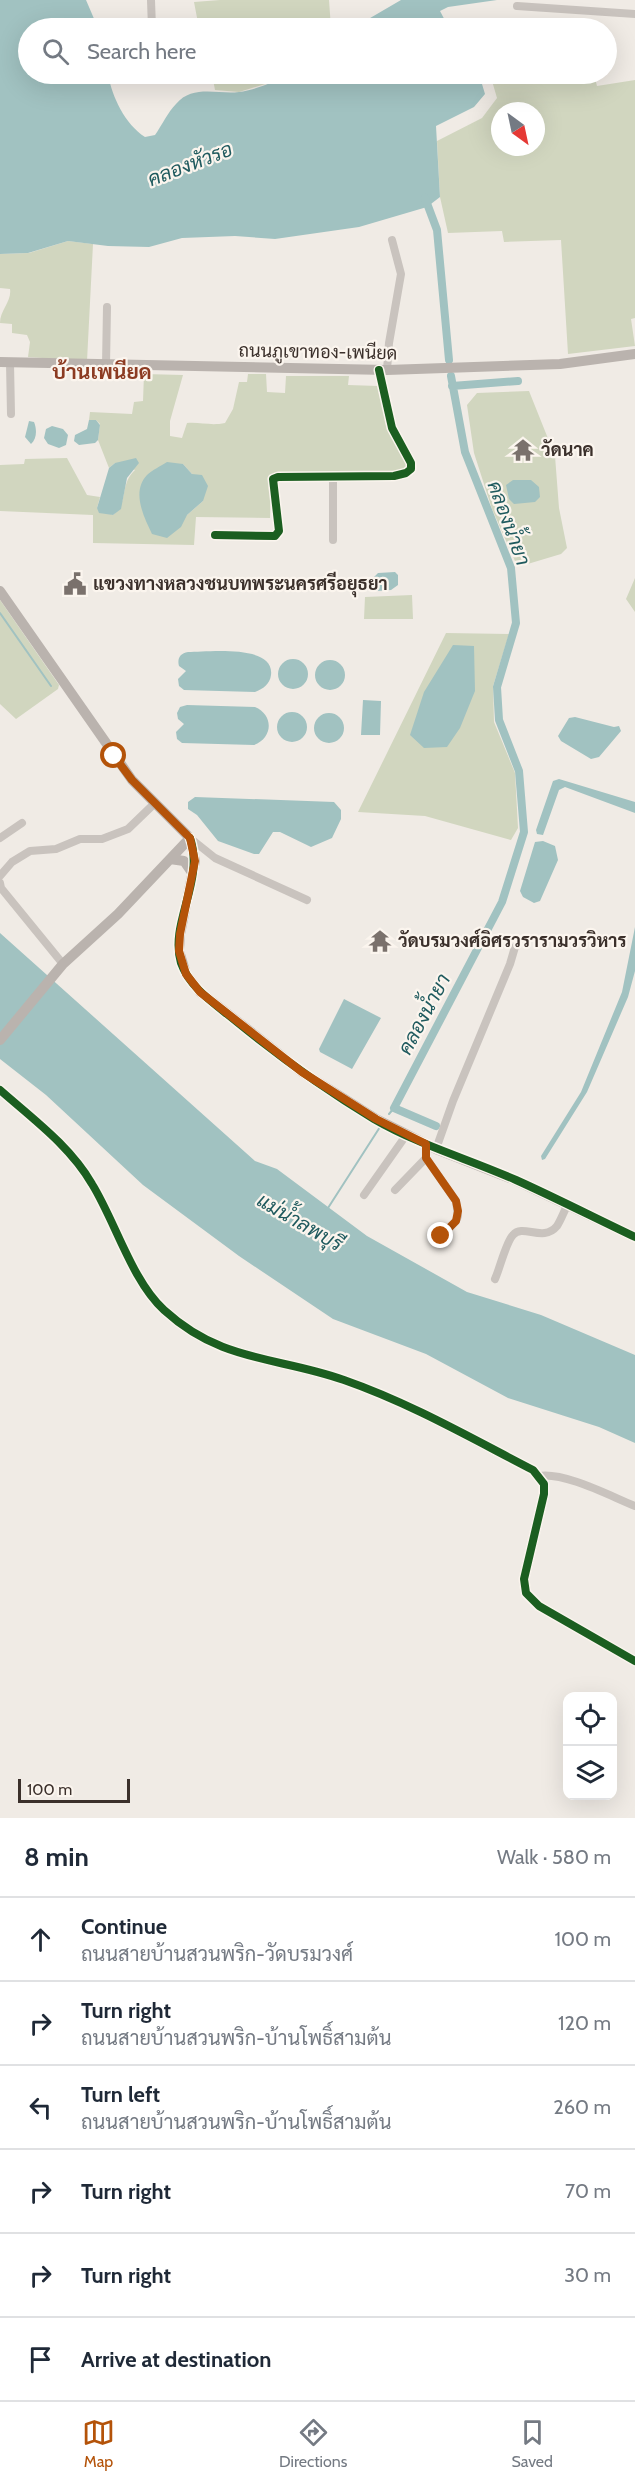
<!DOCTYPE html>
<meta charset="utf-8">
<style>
body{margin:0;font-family:Cabin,Sarabun,sans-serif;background:#f6f6f7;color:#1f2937}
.controls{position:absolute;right:18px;bottom:18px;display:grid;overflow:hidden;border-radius:12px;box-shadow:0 6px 24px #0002}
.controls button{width:54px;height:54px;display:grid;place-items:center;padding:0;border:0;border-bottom:2px solid #e0e1e3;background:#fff;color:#1f2937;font:30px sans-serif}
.compass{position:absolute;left:491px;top:102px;width:54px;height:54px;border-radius:50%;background:#fff;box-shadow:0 6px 24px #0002;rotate:147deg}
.scale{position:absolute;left:18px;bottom:15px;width:112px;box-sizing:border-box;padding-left:6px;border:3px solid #3b302b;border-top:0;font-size:16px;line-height:21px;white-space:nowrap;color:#3b302b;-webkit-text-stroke:4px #fbf5ee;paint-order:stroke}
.stop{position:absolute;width:18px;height:18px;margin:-14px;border:4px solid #b45309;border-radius:50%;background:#fff}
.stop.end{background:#b45309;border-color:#fff;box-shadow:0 2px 6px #0008}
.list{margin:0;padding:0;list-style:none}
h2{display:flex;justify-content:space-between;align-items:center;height:78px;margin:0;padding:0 24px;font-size:26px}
h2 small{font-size:20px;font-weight:400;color:#747a83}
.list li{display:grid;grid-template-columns:39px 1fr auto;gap:18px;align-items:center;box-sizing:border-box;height:84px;padding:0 24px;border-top:2px solid #e0e1e3}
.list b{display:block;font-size:22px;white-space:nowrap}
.list p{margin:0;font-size:20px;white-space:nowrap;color:#747a83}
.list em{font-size:20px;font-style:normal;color:#747a83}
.icon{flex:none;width:33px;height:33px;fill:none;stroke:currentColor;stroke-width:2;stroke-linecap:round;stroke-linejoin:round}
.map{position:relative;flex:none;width:635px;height:1818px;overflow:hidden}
.search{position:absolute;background:#fff;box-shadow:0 6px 24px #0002;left:18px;right:18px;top:18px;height:66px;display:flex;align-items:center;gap:15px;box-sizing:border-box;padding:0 21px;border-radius:33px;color:#747a83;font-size:22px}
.sheet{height:582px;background:#fff}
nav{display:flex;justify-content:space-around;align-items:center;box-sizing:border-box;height:84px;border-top:2px solid #e0e1e3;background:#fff;font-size:16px;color:#747a83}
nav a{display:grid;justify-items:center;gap:3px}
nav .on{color:#b45309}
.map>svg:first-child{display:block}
.green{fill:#d1d6bf;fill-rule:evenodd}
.water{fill:#a1c2c1}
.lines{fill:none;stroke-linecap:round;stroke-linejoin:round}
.stream{stroke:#a1c2c1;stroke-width:2}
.canal{stroke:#a1c2c1;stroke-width:8}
.street{stroke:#c9c3be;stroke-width:8}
.secondary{stroke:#bab3ae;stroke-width:10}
.cycleway-casing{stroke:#fbf5ee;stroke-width:11}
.cycleway{stroke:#1b5e20;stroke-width:8}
.route{stroke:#b45309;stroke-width:8}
.labels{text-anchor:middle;stroke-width:4.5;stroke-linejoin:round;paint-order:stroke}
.street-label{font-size:18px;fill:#3b302b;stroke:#fbf5ee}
.poi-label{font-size:18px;font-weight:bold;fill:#3b302b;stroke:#fbf5ee;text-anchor:start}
.water-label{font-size:20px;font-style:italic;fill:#1f5a5e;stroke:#fbf5ee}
.quarter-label{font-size:21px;font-weight:bold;fill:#8c3b22;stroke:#fbf5ee}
</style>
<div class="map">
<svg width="635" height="1818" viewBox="0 0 635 1818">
<rect width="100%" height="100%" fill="#f0ebe5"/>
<!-- green -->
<path class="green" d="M220,0H329L331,28H199L194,2Z
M212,74H288L278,80L239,92L215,90Z
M490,74H594L597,86L635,80V318L631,319L635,346L568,354L561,240L504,242L502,231L448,233L440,197L437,141L482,118L497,98ZM500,111H536V147H500Z
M68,241L93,244L87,361L28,357L30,342L27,335L12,333V324L0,323C0,310 12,301 10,289L0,288V254L29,253Z
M144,374L183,375L170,421V436L182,438L187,423C201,422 211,426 225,423L233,409L239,382H247L248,374H266L267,392L285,393L286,376H349L348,385L378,386L389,430L406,463V468L402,472L392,473L302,472L271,477L270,518L196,517L194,545L93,543V515L0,511V465L24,464L25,459L67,458L87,495L100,497L97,508L113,515C129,502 119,485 135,470L115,463L109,468L98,440L100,424L96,420H89L90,412L132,414L134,402L143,401ZM183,464L192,474L203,501L187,515Z
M529,391L555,456L559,508L567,548L561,554L521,566L515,561L492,509L474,453L467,405L477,393Z
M635,578V612L626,599Z
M412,595L413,619H364L365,597Z
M0,600L59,685L58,689L16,719L0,704Z
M446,633L509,634L493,686L494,722L515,773L518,828L511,840L425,816L358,812Z"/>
<!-- water -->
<path class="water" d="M0,0H86L98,28H28V74H108C112,97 125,124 145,137L155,135C162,125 168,112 176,104C193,84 219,95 239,92C255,90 275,82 288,74H479L485,94L474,107L436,126L440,197L427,207L359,227L275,239L235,236L182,238L149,247L108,246L68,241L28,253L0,254Z
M401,0H497L448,7L440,11L449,28H353Z
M89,420H96L100,425L98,440L95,443L79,445L74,441L75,435L87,429Z
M29,421L34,422C37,429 37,439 31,444L25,437Z
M52,426L63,429L68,435L66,445L59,448L48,444L44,438L46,429Z
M136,458L139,463L127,478L121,509L113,515L99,513L97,508L109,468L115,463Z
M167,462L183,464L192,474L202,475L208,486L203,501L187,515L181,527L167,538L152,534C144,517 131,492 147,475C152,470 161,466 167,462Z
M513,480H531L539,487L540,497L535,502L514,504L509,499L506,485Z
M395,572L398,575V585L391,590L377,591L372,586L373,578L378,573Z
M453,645L474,646L475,691L460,728L447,747L424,748L410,735L424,692Z
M188,652C208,652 275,644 271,675C270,684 263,689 255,692L184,690L179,686L178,679L186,671L179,666C177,659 180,653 188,652Z
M278 674a15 15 0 1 1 30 0a15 15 0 1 1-30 0Z
M315 675a15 15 0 1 1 30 0a15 15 0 1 1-30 0Z
M363,700L381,701L380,735H361Z
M187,705L255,707C274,715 273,738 254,745L182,743L177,739L176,732L184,724L178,719L177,713L180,707Z
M277 727a15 15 0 1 1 30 0a15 15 0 1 1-30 0Z
M314 728a15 15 0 1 1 30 0a15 15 0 1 1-30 0Z
M575,717L614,727L619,726L621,731L599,757L591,759L561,741L558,736L569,718Z
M559,779L635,802V813L565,787L559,790L543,835L537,834L536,830L553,781Z
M195,797L334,802L341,810V819L332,838L311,847L280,832H273L259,854H254L218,841L197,815L188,809V802Z
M543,841L555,846L558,860L540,901L534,903L523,897L520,891L535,842Z
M635,927V971L628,997L587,1092L545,1159L542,1160L541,1156L581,1092L622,992Z
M0,933L255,1161L277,1169L367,1236L467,1292L541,1315L635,1355V1443L599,1427L508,1398L426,1354L333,1319L239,1256L143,1185L46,1095L0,1059Z
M344,999L381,1018L352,1069L320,1052L319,1049Z"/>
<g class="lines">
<!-- stream -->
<path class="stream" d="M0,613L51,686
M389,1114L394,1108
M328,1208L380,1127"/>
<!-- canal -->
<path class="canal" d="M425,198L437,230L449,360
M452,386L518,381
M436,1126L394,1108L502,902L524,832L519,771L499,720L497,687L516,623L511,568L465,452L451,376"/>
<!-- street -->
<path class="street" d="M151,0L152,28
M517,6L635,14
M10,363L11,414
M106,365L107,307
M387,370L389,343L401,274L392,240
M215,535L275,536L279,531L273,479L278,477L394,476L406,473L411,469V463L392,428L379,370
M333,540V476
M0,838L22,823
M190,838L215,858L307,900
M0,876L12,862L30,851L56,849L80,839H102L128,829L155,803
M0,883L1,888L63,964
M436,1149L453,1101L510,964L515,947
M426,1158L456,1201L458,1216L456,1221L441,1236
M395,1190L426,1158V1144
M364,1195L407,1134
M495,1279C500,1268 506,1242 513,1235C523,1223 543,1243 557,1226C561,1220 564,1211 568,1204
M539,1476C565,1472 610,1496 635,1506"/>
<!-- secondary -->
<path class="secondary" d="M0,362L387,370L560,364L635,354
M0,591L132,780L190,838L195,861L180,934L179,951L186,974L200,992L302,1072L376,1119L436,1149L515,1180L635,1237
M170,859L184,861L193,874
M0,1040L63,964L118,914L190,838
M0,1090C33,1119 70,1146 92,1184C115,1221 132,1281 164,1310C222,1363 276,1356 344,1380C410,1403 471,1438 533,1470L544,1484V1494L524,1579L526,1593L539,1606L635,1661"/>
<!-- cycleway casing -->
<g class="cycleway-casing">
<path id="cycleway" d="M215,535L275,536L279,531L273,479L278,477L394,476L406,473L411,469V463L392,428L379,370
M190,838C205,881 169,923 181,963C190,989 217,1005 237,1022C280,1057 326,1090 374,1119C419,1145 469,1159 516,1180C556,1198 595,1218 635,1237
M0,1090C33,1119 70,1146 92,1184C115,1221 132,1281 164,1310C222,1363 276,1356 344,1380C410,1403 471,1438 533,1470L544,1484V1494L524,1579L526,1593L539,1606L635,1661"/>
</g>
<!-- cycleway -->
<use href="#cycleway" class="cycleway"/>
</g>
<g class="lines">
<!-- route -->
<path class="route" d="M114,756L132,780L190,838L195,861L180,934L179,951L186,974L200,992L302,1072L376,1119L426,1144V1158L456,1201L458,1211L456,1221L441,1236"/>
</g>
<!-- icons -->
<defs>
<g id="temple-bare" transform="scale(1.8)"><path d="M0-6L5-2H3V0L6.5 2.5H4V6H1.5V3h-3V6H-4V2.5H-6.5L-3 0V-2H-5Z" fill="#7a716c" stroke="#fbf5ee" stroke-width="2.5" paint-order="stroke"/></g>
<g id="civic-bare" transform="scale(1.8)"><path d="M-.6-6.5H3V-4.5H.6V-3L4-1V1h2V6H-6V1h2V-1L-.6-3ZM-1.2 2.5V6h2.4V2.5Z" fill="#7a716c" stroke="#fbf5ee" stroke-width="2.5" paint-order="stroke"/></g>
</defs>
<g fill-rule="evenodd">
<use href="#temple-bare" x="523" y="450"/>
<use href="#civic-bare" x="75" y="584"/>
<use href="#temple-bare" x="380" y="941"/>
</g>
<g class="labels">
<!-- street labels -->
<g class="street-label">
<text transform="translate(318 352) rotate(1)" y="6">ถนนภูเขาทอง-เพนียด</text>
</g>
<!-- poi labels -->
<g class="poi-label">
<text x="541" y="456">วัดนาค</text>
<text x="93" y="590">แขวงทางหลวงชนบทพระนครศรีอยุธยา</text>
<text x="398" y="947">วัดบรมวงศ์อิศรวรารามวรวิหาร</text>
</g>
<!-- water labels -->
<g class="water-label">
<text transform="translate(190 164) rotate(-21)" y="7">คลองหัวรอ</text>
<text transform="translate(509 523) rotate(70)" y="7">คลองน้ำยา</text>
<text transform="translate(424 1014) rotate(-62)" y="7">คลองน้ำยา</text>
<text transform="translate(300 1222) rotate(30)" y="7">แม่น้ำลพบุรี</text>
</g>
<!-- quarter labels -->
<g class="quarter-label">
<text x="102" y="379">บ้านเพนียด</text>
</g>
</g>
</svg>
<div class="controls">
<button><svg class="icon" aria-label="locate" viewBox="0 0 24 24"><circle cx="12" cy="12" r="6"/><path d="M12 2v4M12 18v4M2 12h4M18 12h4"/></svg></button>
<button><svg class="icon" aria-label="layers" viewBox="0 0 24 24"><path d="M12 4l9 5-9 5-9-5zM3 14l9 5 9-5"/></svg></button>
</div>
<svg class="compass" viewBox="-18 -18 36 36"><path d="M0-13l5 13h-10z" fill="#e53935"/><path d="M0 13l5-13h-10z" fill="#747a83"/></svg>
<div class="scale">100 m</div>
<div class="stop" style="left:114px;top:756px"></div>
<div class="stop end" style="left:441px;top:1236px"></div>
<div class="search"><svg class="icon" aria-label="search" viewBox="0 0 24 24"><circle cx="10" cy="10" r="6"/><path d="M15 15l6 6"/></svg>Search here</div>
</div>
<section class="sheet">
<h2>8 min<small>Walk · 580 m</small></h2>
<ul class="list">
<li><svg class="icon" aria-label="ahead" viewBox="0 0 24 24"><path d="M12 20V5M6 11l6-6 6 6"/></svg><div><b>Continue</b><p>ถนนสายบ้านสวนพริก-วัดบรมวงศ์</p></div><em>100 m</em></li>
<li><svg class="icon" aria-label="right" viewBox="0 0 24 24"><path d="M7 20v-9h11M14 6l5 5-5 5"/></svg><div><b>Turn right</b><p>ถนนสายบ้านสวนพริก-บ้านโพธิ์สามต้น</p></div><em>120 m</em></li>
<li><svg class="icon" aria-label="left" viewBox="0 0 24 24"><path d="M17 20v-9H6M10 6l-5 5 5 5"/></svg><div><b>Turn left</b><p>ถนนสายบ้านสวนพริก-บ้านโพธิ์สามต้น</p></div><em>260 m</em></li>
<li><svg class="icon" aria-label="right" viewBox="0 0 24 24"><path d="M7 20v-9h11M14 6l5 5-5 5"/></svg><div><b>Turn right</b></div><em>70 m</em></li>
<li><svg class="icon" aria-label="right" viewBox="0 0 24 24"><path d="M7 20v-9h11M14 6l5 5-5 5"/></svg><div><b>Turn right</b></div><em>30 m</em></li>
<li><svg class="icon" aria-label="arrive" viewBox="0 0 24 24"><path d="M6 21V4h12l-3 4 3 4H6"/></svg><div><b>Arrive at destination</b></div></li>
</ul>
</section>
<nav>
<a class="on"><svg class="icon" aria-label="map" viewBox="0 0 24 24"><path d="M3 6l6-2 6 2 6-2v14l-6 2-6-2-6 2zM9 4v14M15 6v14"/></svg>Map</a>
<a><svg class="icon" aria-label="directions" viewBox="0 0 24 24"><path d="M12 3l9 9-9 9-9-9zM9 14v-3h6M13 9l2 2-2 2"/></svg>Directions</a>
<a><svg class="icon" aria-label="saved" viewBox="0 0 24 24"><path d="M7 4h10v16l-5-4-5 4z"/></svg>Saved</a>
</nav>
